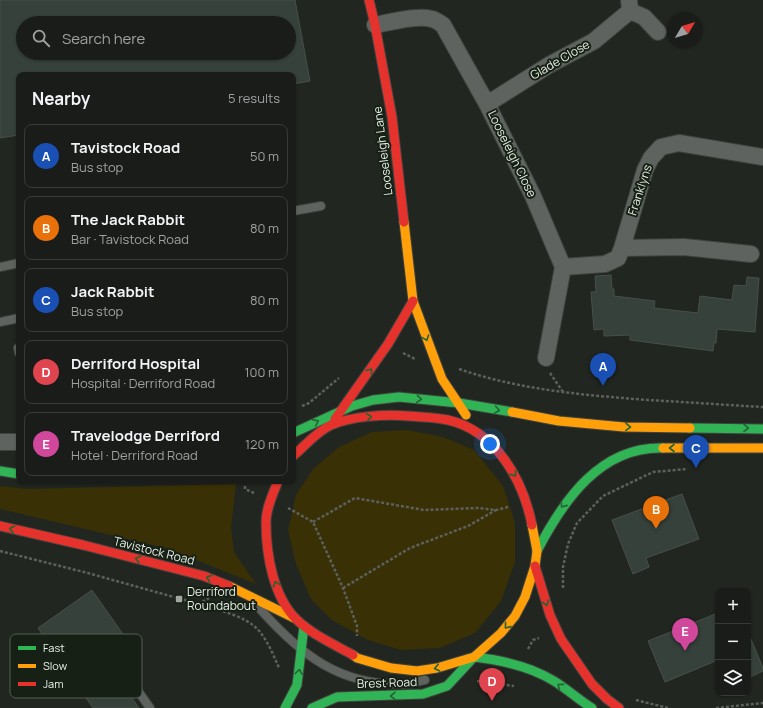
<!DOCTYPE html>
<meta charset="utf-8">
<style>
body{margin:0;font-family:Manrope,sans-serif;background:#222521;color:#f1f3f6}
.controls{position:absolute;right:12px;bottom:12px;display:grid;overflow:hidden;border-radius:8px;box-shadow:0 1px 3px #0004}
.controls button{width:36px;height:36px;display:grid;place-items:center;padding:0;border:0;border-bottom:1px solid #373a37;background:#191c18;color:#f1f3f6;font:20px sans-serif}
.compass{position:absolute;left:667px;top:12px;width:36px;height:36px;border-radius:50%;background:#191c18;box-shadow:0 1px 3px #0004;rotate:52deg}
.you{position:absolute;left:490px;top:444px;width:14px;height:14px;margin:-10px;border:3px solid #fff;border-radius:50%;background:#1a73e8;box-shadow:0 0 0 6px #1a73e833}
.badge{display:grid;place-items:center;width:26px;height:26px;border-radius:50%;background:#1a73e8;color:#fff;font-size:13px;font-weight:700}
.pin{position:absolute;translate:-50% -33px;filter:drop-shadow(0 1px 2px #0008)}
.pin::after{content:'';position:absolute;top:21px;width:14px;height:12px;background:inherit;clip-path:polygon(0 0,100% 0,50% 100%)}
.list{margin:0;padding:0;list-style:none}
h2{display:flex;justify-content:space-between;align-items:center;height:52px;margin:0;padding:0 16px;font-size:17px}
h2 small{font-size:13px;font-weight:400;color:#9fa1a2}
.list li{display:grid;grid-template-columns:26px 1fr auto;gap:12px;align-items:center;box-sizing:border-box;height:64px;margin:0 8px 8px;padding:0 8px;border:1px solid #373a37;border-radius:8px}
.list b{display:block;font-size:15px;white-space:nowrap}
.list p{margin:0;font-size:13px;white-space:nowrap;color:#9fa1a2}
.list em{font-size:13px;font-style:normal;color:#9fa1a2}
.icon{flex:none;width:22px;height:22px;fill:none;stroke:currentColor;stroke-width:2;stroke-linecap:round;stroke-linejoin:round}
.map{position:relative;flex:none;width:763px;height:708px;overflow:hidden}
.search{position:absolute;background:#191c18;box-shadow:0 1px 3px #0004;left:16px;top:16px;width:280px;height:44px;display:flex;align-items:center;gap:10px;box-sizing:border-box;padding:0 14px;border-radius:22px;color:#9fa1a2;font-size:15px}
.panel{position:absolute;background:#191c18;box-shadow:0 1px 3px #0004;left:16px;top:72px;width:280px;height:412px;border-radius:8px}
.map>svg:first-child{display:block}
.green{fill:#393005}
.building{fill:#36413b;stroke:#484f49;fill-rule:evenodd}
.lines{fill:none;stroke-linecap:round;stroke-linejoin:round}
.lane-casing{stroke:#3f433e;stroke-width:10}
.street-casing{stroke:#3f433e;stroke-width:18}
.fast-casing{stroke:#3f433e;stroke-width:11}
.slow-casing{stroke:#3f433e;stroke-width:11}
.jam-casing{stroke:#3f433e;stroke-width:11}
.path{stroke:#5c615c;stroke-width:2.5;stroke-dasharray:3 2;stroke-linecap:butt}
.lane{stroke:#5f635f;stroke-width:8}
.street{stroke:#5f635f;stroke-width:16}
.fast{stroke:#30b455;stroke-width:9}
.slow{stroke:#ff9f0a;stroke-width:9}
.jam{stroke:#e5322d;stroke-width:9}
.oneway{stroke:#226331}
.poi-dot{fill:#a1a7a0;stroke:#162014;stroke-width:1.5}
.labels{text-anchor:middle;stroke-width:4;stroke-linejoin:round;paint-order:stroke}
.street-label{font-size:12px;fill:#e6ede5;stroke:#162014}
.poi-label{font-size:12px;fill:#e6ede5;stroke:#162014;text-anchor:start}
.key{fill:#162014;stroke:#545e53;stroke-width:1}
.key-label{font-size:11px;fill:#e6ede5}
</style>
<div class="map">
<svg width="763" height="708" viewBox="0 0 763 708">
<rect width="100%" height="100%" fill="#212620"/>
<!-- green -->
<path class="green" d="M407,430L443,437L474,450L503,486L515,523V562L501,601L475,633L440,648L401,650L368,640L332,620L311,599L296,564L288,531L296,495L313,469L339,447L372,432Z
M236,484L231,528L234,552L256,584L166,548L0,509V486L27,489Z"/>
<!-- building -->
<path class="building" d="M0,0H295L310,81L293,84V75H19V135L0,138ZM23,23H289V53H23Z
M611,275L612,289H614V296L655,301L654,308L698,313L700,296L732,300L734,285L746,286L747,277L759,278L755,332L717,329L716,343H714L713,351L630,340V335L604,336V329L594,330L591,292H596L595,276Z
M682,494L699,539L646,558L649,567L633,574L612,520Z
M92,590L127,640L103,657L139,708H93L38,628Z
M718,613V660L665,682L648,641Z
M748,632L763,668V671L748,678Z"/>
<g class="lines">
<!-- lane casing -->
<g class="lane-casing">
<path id="lane" d="M293,211L321,206
M0,267L19,263
M0,322L19,318
M18,348L19,353
M260,609C301,655 340,686 404,684C411,684 419,681 425,680
M131,681L150,708"/>
</g>
<!-- street casing -->
<g class="street-casing">
<path id="street" d="M629,0L630,11L644,17L658,32
M375,25C392,22 416,15 432,19C436,20 440,23 443,25L487,104L533,196L563,267L546,358
M487,104L549,65L594,41L630,11
M622,248L684,247L751,254
M563,267L605,264L618,258L622,248L645,170L651,158L661,147L679,143L763,157
M0,442H19"/>
</g>
<!-- fast casing -->
<g class="fast-casing">
<path id="fast" d="M690,428L763,429
M293,433L352,406L373,400L399,397L459,403L512,412
M0,471L19,474
M537,551C563,501 600,446 663,448
M474,657C501,660 530,666 554,681C567,689 579,700 592,708
M285,708L297,685L304,626
M312,708L337,697L423,694L447,686L474,657"/>
</g>
<!-- slow casing -->
<g class="slow-casing">
<path id="slow" d="M404,222L413,301L442,379L466,415
M512,412L559,421L624,427L690,428
M663,448H763
M229,586L294,618
M353,655L357,658L391,668L417,671L437,668L474,657L501,633L515,616L525,597L535,566L537,551L532,525"/>
</g>
<!-- jam casing -->
<g class="jam-casing">
<path id="jam" d="M369,0L375,25L392,117L404,222
M335,419L388,344L413,301
M293,456C305,446 316,432 331,425C352,416 386,414 408,416C421,417 435,417 448,420C496,431 523,480 532,525
M278,481C273,494 266,508 266,522C266,554 273,596 296,619C311,634 335,645 353,655
M0,526L83,545L204,576L229,586
M535,566L550,615L561,639L592,684L607,699L619,708"/>
</g>
<!-- path -->
<path class="path" d="M403,353L415,359
M459,369C520,390 583,395 648,400C686,402 725,405 763,407
M550,373L563,392
M302,406L309,403L339,378
M245,481V489L254,493
M288,508L313,522L343,588L357,626V636
M313,522L355,498L424,510L478,508L496,510L508,507
M0,551L84,572L199,604L209,598
M343,588L410,548L468,526L496,510
M563,588V567L568,544L577,523L603,496L653,472L687,469
M199,604C219,611 246,615 260,632C268,642 274,656 279,668
M528,649L533,640L539,638
M477,681L514,686
M636,700L668,708
M716,708L763,703"/>
<!-- lane -->
<use href="#lane" class="lane"/>
<!-- street -->
<use href="#street" class="street"/>
<!-- fast -->
<use href="#fast" class="fast"/>
<!-- slow -->
<use href="#slow" class="slow"/>
<!-- jam -->
<use href="#jam" class="jam"/>
</g>
<!-- one-way arrows -->
<defs><path id="oneway-chevron" d="M-2-3.5L2.5 0L-2 3.5" fill="none" stroke-width="1.6" stroke-linecap="round" stroke-linejoin="round"/></defs>
<g class="oneway">
<use href="#oneway-chevron" transform="translate(426 338) rotate(70)"/>
<use href="#oneway-chevron" transform="translate(370 371) rotate(-54)"/>
<use href="#oneway-chevron" transform="translate(419 399) rotate(5)"/>
<use href="#oneway-chevron" transform="translate(497 410) rotate(10)"/>
<use href="#oneway-chevron" transform="translate(369 417) rotate(-8)"/>
<use href="#oneway-chevron" transform="translate(316 422) rotate(-26)"/>
<use href="#oneway-chevron" transform="translate(628 427) rotate(2)"/>
<use href="#oneway-chevron" transform="translate(746 428) rotate(1)"/>
<use href="#oneway-chevron" transform="translate(672 448) rotate(180)"/>
<use href="#oneway-chevron" transform="translate(514 474) rotate(57)"/>
<use href="#oneway-chevron" transform="translate(563 505) rotate(125)"/>
<use href="#oneway-chevron" transform="translate(12 529) rotate(-167)"/>
<use href="#oneway-chevron" transform="translate(138 559) rotate(-165)"/>
<use href="#oneway-chevron" transform="translate(209 578) rotate(-161)"/>
<use href="#oneway-chevron" transform="translate(276 584) rotate(-111)"/>
<use href="#oneway-chevron" transform="translate(546 603) rotate(73)"/>
<use href="#oneway-chevron" transform="translate(507 626) rotate(129)"/>
<use href="#oneway-chevron" transform="translate(437 668) rotate(168)"/>
<use href="#oneway-chevron" transform="translate(299 672) rotate(-83)"/>
<use href="#oneway-chevron" transform="translate(560 686) rotate(-144)"/>
<use href="#oneway-chevron" transform="translate(393 696) rotate(179)"/>
</g>
<!-- markers -->
<rect class="poi-dot" x="175" y="595" width="8" height="8" rx="2"/>
<g class="labels">
<!-- street labels -->
<g class="street-label">
<text transform="translate(560 60) rotate(-30)" y="4">Glade Close</text>
<text transform="translate(383 151) rotate(-97)" y="4">Looseleigh Lane</text>
<text transform="translate(512 154) rotate(64)" y="4">Looseleigh Close</text>
<text transform="translate(640 190) rotate(-72)" y="4">Franklyns</text>
<text transform="translate(154 551) rotate(14)" y="4">Tavistock Road</text>
<text transform="translate(387 683) rotate(-2)" y="4">Brest Road</text>
</g>
<!-- poi labels -->
<g class="poi-label">
<text x="187" y="596">Derriford<tspan x="187" dy="14">Roundabout</tspan></text>
</g>
</g>
<!-- legend -->
<rect x="10" y="634" width="132" height="64" rx="6" class="key"/>
<rect x="18" y="646" width="18" height="4" fill="#30b455"/>
<rect x="18" y="664" width="18" height="4" fill="#ff9f0a"/>
<rect x="18" y="682" width="18" height="4" fill="#e5322d"/>
<g class="key-label">
<text x="43" y="652">Fast</text>
<text x="43" y="670">Slow</text>
<text x="43" y="688">Jam</text>
</g>
</svg>
<div class="controls">
<button>+</button>
<button>−</button>
<button><svg class="icon" aria-label="layers" viewBox="0 0 24 24"><path d="M12 4l9 5-9 5-9-5zM3 14l9 5 9-5"/></svg></button>
</div>
<svg class="compass" viewBox="-18 -18 36 36"><path d="M0-13l5 13h-10z" fill="#e53935"/><path d="M0 13l5-13h-10z" fill="#9fa1a2"/></svg>
<div class="you"></div>
<div class="pin badge" style="left:603px;top:386px;background:#1a4fb4">A</div>
<div class="pin badge" style="left:656px;top:529px;background:#e8710a">B</div>
<div class="pin badge" style="left:696px;top:468px;background:#1a4fb4">C</div>
<div class="pin badge" style="left:492px;top:701px;background:#e0444e">D</div>
<div class="pin badge" style="left:685px;top:651px;background:#d1479c">E</div>
<div class="search"><svg class="icon" aria-label="search" viewBox="0 0 24 24"><circle cx="10" cy="10" r="6"/><path d="M15 15l6 6"/></svg>Search here</div>
<section class="panel">
<h2>Nearby<small>5 results</small></h2>
<ul class="list">
<li><span class="badge" style="background:#1a4fb4">A</span><div><b>Tavistock Road</b><p>Bus stop</p></div><em>50 m</em></li>
<li><span class="badge" style="background:#e8710a">B</span><div><b>The Jack Rabbit</b><p>Bar · Tavistock Road</p></div><em>80 m</em></li>
<li><span class="badge" style="background:#1a4fb4">C</span><div><b>Jack Rabbit</b><p>Bus stop</p></div><em>80 m</em></li>
<li><span class="badge" style="background:#e0444e">D</span><div><b>Derriford Hospital</b><p>Hospital · Derriford Road</p></div><em>100 m</em></li>
<li><span class="badge" style="background:#d1479c">E</span><div><b>Travelodge Derriford</b><p>Hotel · Derriford Road</p></div><em>120 m</em></li>
</ul>
</section>
</div>
